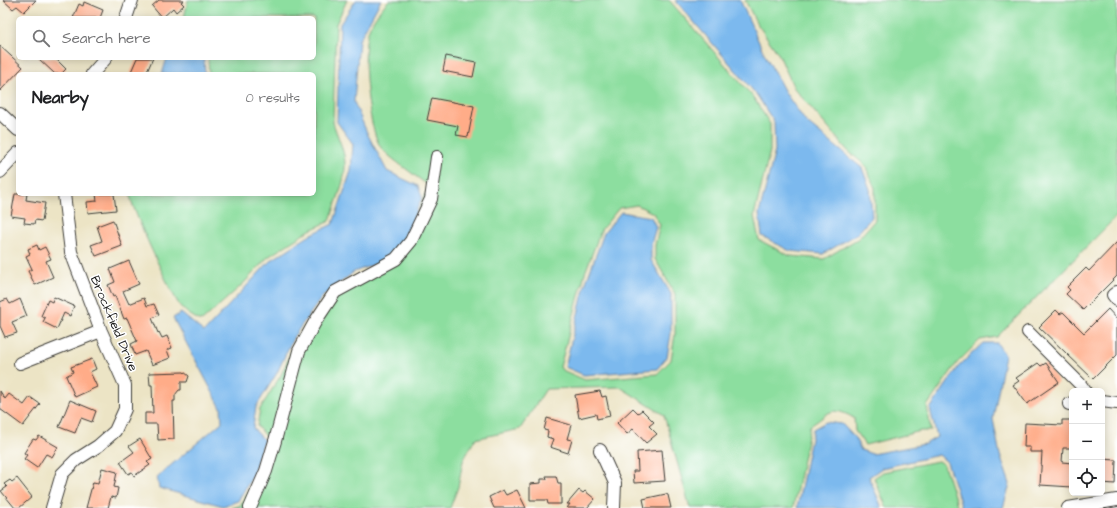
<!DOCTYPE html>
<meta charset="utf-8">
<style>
body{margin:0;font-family:"Architects Daughter",sans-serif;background:#f6f6f6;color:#202124}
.controls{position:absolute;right:12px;bottom:12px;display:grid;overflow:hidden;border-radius:6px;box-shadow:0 2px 10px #0003}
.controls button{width:36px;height:36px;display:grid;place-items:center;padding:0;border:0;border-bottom:1px solid #e0e0e0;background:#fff;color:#202124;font:20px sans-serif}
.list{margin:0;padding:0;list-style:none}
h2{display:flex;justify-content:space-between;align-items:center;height:52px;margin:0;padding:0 16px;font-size:17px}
h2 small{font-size:13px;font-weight:400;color:#757577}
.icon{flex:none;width:22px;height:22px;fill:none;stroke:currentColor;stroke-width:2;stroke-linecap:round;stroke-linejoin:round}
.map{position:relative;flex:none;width:1117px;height:508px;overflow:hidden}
.search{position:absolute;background:#fff;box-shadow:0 2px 10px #0003;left:16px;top:16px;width:300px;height:44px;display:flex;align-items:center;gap:10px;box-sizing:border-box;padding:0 14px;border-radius:6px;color:#757577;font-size:15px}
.panel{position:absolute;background:#fff;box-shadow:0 2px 10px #0003;left:16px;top:72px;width:300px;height:124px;border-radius:6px}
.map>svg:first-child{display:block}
.green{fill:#8cde9f;stroke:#547d5e;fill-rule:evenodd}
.water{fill:#7bb9ee;stroke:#4c6a85}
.building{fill:#ffac88}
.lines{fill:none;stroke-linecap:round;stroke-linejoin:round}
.minor-casing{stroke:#3b3a35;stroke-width:14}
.minor{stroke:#fff;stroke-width:12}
.labels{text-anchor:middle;stroke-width:3;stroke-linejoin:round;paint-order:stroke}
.street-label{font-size:13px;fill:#1c1c1c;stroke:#fff}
</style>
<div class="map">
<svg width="1117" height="508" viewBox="0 0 1117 508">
<rect width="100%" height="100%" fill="#fff"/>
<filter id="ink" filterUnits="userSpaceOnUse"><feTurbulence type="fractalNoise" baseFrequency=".025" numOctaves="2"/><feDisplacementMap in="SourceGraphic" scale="8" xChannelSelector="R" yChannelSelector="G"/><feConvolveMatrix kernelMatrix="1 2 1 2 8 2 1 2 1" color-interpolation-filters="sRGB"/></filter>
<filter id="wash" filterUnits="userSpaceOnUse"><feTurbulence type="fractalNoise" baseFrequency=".012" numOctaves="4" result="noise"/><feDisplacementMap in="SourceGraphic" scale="16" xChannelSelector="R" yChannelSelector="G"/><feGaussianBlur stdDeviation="0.9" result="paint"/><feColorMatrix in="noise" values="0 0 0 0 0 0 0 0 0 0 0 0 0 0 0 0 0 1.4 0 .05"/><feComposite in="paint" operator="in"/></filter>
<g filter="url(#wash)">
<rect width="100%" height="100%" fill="#ece4c5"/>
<!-- green -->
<path class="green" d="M188,0H347L336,24L333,122C336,134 345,150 345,164C346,180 335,204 330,221L310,230L268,257L243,284L202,321C195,319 184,311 180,306C172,295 130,206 130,194H314V74H209L208,58H314V18H184Z
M389,0H669L753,97L770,124V151L754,216L759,240L790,256L824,259L859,238L875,220V188L865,165L848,151L794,88L779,55L756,22L745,0H1117V216L997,337L980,340L957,363L927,406L931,431H921L865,445L855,431L854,418C829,404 830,414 810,426L793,508H690L664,415L620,387L546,389L520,429L475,439L463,461L458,487L450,508H232L241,505L256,478L268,440L257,426L260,409L281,375L297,338L325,300L388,264L409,240L425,194L430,187C418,177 392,160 382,149C368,132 362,58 367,36C369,23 381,9 389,0ZM637,205L653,213L660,225L655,245V259L675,294V334L671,360L657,374L585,380L562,370L560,367L585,273L601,230L619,208Z
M938,461L944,465L958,508H887L874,478L883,472Z"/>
<!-- water -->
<path class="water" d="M356,0H381L359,40L354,102L368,135L387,171L418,186L422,197L405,239L386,260L354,272L322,297L294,336L277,373L256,407L253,428L264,440L252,477L238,501L223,506L159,488L157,477L222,422L221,408L173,318L181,313L204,332L270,261L312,234L333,224L351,171L353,144L337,122L340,24Z
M675,0H740L762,49L786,94L806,122L862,168L870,189L872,217L857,234L823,254L790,251L762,236L759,214L775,151L774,122L756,94Z
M167,58H204L205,74H162Z
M621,212L651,217L656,227L651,244V260L671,294V334L667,357L657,369L584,375L565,367L585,285L604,233Z
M983,343H997L1005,355L993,419L1000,455L1010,484L1003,508H962L947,462L939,455L882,468L869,477L882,508H797L813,429L826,422L842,424L855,438L861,450L872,454L925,444L937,437L930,409L959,366Z"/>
<g id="blocks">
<!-- building -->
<path class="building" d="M3,0H36L24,12L17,6L13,9Z
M159,0H184L181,2L184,5L176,12L173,8L162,18L152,6Z
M84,2L103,10L100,18H73L79,4L83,6Z
M0,46L23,67L0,91Z
M446,56L476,62L473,77L443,71Z
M38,58H55L66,69L61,74H55Z
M137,58H153L146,74H130Z
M432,98L474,106L468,137L456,135L458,126L427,120Z
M15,194H27L26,200L45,203L42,221L35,220L34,224L24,223L25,218L11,216Z
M96,194H114L116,210L88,213L87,202L97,201Z
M113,220L122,246L96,256L91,245L102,241L97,226Z
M1117,242V276L1083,310L1066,294L1070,290L1067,287L1086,268L1089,271Z
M37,245L39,250L45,247L51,259L46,261L53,277L35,285L28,271L32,269L26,256L30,254L28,249Z
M129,261L139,284L123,291L129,304L144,298L147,306L154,304L159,315L152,318L158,333L159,332L162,338L167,336L172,348L167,350L170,358L152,365L146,351L135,355L131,344L137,341L127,318L124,319L115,296L113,297L108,285L115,282L110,269Z
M54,297L74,306L70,316L64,313L57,329L43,322L45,318L41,316L48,300L52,302Z
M7,299L10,304L20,299L27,316L12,322L17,333L5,337L0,326V302Z
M1108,309L1117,319V355L1093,379L1039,327L1056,310L1060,314L1063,312L1084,333Z
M92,359L96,369L90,372L97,387L75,397L66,376L73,372L71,367Z
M1038,363L1041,366L1046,363L1059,382L1027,404L1013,385L1019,381L1016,378Z
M184,372L189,376L187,382H181V390H179L175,395V401H173L174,439L158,440L157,424H145V413H153L152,385H150L149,373Z
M0,391L5,399L9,394L24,405L30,397L40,404L23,426L0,409Z
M600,391L602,397L606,396L610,416L597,419L596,414L579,418L575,395Z
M70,400L96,411L92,422L81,418L75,433L59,427Z
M633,408L638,413L642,410L654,422L649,426L657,434L646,443L633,429L627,434L617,423Z
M547,418L571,425L567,439L572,440L568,453L550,447L553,439L547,437L548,431L544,430Z
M1062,420H1072V448H1063L1062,462L1072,463V487L1040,485L1042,452H1030V447H1024L1025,423L1062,425Z
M39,436L58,447L52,457L46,454L37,468L24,459L27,455L24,453L33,439L36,440Z
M140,439L152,459L147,462L150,465L134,476L132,472L128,474L120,462L134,452L129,446Z
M662,450L665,481L634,483L633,471H638L637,452Z
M1102,459L1116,460L1115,484L1102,483Z
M102,468L117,472L114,487L118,488L116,498L111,497L108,508H86L93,482L98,483Z
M546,476H556L558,483H561V504H548L547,500H530V484L541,483V479H547Z
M17,478L32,497L19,508H15L1,491L7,487L4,484L10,480L12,482Z
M503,490L506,495L517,490L526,508H494L489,497Z
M579,490L583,493L585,491L595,499L587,508H567L570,504H567Z
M666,494L668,495L671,508H645L643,499Z"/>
</g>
</g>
<g filter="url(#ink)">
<use href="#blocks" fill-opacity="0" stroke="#3b3a35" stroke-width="1"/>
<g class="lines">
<!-- minor casing -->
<g class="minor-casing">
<path id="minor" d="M126,18L132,0
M92,74L106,58
M0,113L18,130
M0,172L18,153
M1117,292L1113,295L1117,300
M1028,332L1080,384L1085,391
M20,363L101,331
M1102,401L1117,403
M1069,404L1072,403
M600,450L615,483L614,508
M52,508L62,474L76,460L98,446L115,431L125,409V385L101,331L71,252L64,194
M250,508L266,471L275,441L299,351L315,322L335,292L396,259L411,241L431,199L437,157
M1068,508L1117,500"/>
</g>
<!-- minor -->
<use href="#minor" class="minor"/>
</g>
</g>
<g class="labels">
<!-- street labels -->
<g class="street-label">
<text transform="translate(115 323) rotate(67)" y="5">Brockfield Drive</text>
</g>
</g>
</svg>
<div class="controls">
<button>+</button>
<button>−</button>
<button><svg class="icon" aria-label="locate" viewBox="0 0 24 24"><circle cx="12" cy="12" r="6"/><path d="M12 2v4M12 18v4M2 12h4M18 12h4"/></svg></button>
</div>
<div class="search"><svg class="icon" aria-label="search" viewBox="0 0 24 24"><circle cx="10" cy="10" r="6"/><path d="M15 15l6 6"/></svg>Search here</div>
<section class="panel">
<h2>Nearby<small>0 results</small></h2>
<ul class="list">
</ul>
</section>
</div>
